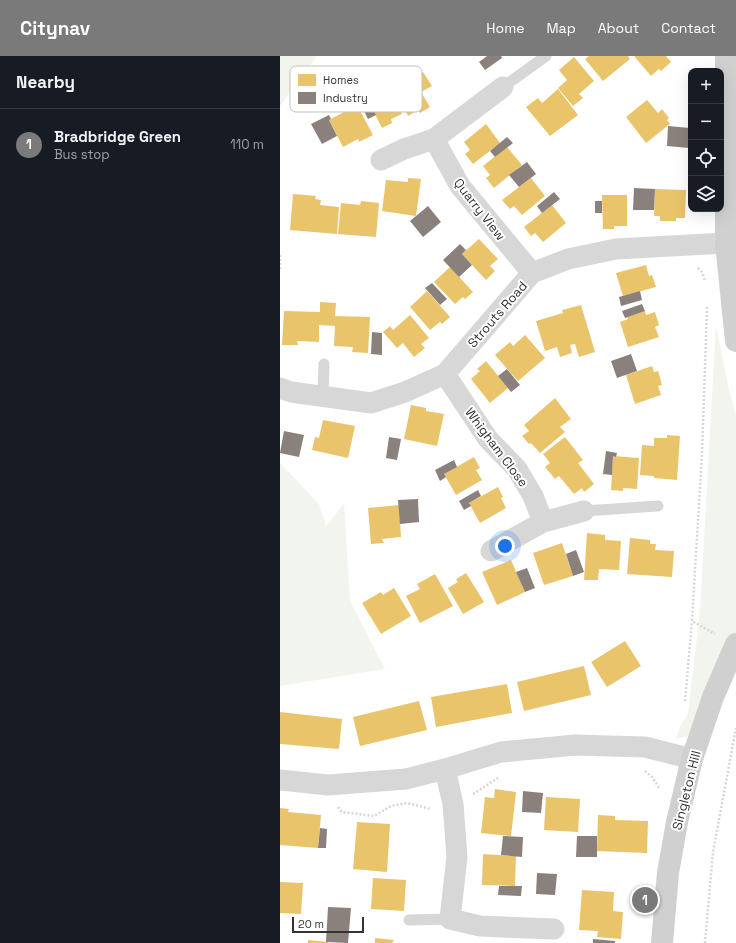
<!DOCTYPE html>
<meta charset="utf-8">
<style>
body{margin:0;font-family:"Space Grotesk",sans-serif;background:#20242c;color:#f1f3f6}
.controls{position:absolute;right:12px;top:12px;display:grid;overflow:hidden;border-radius:8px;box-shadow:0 4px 16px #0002}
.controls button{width:36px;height:36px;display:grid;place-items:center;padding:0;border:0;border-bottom:1px solid #363941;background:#171b24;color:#f1f3f6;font:20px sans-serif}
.scale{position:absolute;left:12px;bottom:10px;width:72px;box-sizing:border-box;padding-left:4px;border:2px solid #333;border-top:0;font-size:11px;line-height:14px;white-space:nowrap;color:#333;-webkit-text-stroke:3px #fff;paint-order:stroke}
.you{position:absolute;left:225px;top:490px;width:14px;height:14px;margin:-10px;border:3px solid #fff;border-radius:50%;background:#1a73e8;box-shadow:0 0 0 6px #1a73e833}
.badge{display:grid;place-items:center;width:26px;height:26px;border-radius:50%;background:#7a7a7a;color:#fff;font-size:13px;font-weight:700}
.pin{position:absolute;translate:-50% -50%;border:2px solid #fff;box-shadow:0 1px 4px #0006}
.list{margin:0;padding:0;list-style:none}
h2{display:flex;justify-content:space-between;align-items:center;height:52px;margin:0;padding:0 16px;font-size:17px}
h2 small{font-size:13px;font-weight:400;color:#9ea1a6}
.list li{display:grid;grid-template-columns:26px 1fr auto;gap:12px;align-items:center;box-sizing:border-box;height:72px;padding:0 16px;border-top:1px solid #363941}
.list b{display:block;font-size:15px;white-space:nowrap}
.list p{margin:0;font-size:13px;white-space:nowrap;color:#9ea1a6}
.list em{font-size:13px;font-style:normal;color:#9ea1a6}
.icon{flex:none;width:22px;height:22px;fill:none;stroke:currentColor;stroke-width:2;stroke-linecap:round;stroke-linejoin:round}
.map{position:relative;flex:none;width:456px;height:887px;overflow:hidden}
header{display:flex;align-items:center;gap:24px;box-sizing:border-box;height:56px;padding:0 20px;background:#7a7a7a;color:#fff}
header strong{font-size:19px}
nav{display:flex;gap:22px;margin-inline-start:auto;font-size:14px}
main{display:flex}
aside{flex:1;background:#171b24}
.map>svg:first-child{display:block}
.green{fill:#f1f5ed}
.homes{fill:#e9c46a}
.industry{fill:#8a817c}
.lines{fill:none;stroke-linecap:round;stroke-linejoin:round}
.path{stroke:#d6d6d6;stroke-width:2.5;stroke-dasharray:2 2;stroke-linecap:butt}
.lane{stroke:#d7d7d7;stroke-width:11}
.street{stroke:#d7d7d7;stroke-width:21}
.secondary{stroke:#d0d0d0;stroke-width:22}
.labels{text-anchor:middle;stroke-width:4;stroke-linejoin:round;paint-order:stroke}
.street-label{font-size:13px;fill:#333;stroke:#fff}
.key{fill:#fff;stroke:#c2c2c2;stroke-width:1}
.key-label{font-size:11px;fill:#333}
</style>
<header>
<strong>Citynav</strong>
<nav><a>Home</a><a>Map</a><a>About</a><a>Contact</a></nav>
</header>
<main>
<aside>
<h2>Nearby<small></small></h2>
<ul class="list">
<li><span class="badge">1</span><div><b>Bradbridge Green</b><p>Bus stop</p></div><em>110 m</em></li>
</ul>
</aside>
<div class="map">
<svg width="456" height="887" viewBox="0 0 456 887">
<rect width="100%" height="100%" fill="#fff"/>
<!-- green -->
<path class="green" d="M0,0H37L0,50Z
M436,269L450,339L456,359V576L419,665L408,680L396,683L401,668L408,658L420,555Z
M0,407L39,448L46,470L64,448L70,545L105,613L0,630Z"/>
<!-- homes -->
<path class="homes" d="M309,0H348L350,3L323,25L305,3Z
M354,0H386L391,6L381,15L379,13L371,20Z
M294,1L314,25L299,38L303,42L293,50L278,32L287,24L279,14Z
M143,16L152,30L141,36L150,51L140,57L138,54L128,60L114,33Z
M108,31L122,58L111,63L112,67L102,72L87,42Z
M278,33L298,59L270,80L246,51L258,42L262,47Z
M367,44L378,57L382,53L389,62L387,64L390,68L366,87L346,61Z
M77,49L93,79L79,86L78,83L63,91L49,64Z
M206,68L220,87L193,108L185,98L190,94L184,86Z
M227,91L242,109L214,132L206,122L210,119L203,110Z
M128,122L141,123L136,160L102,155L106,124L128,126Z
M251,122L265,140L242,159L234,150L230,153L222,144Z
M375,133L406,134L405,162H396V165H380V160H374Z
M13,138L36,140L35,143L41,144L40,149L59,151L57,178L10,174Z
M322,139H347V170H334V173H323Z
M81,145L99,147L96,181L58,178L61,147L80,149Z
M272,149L286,167L263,186L255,177L251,180L244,171Z
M199,183L218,203L210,210L215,215L206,224L182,198Z
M366,209L369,220L372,219L376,231L343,240L336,217Z
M170,211L193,236L185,243L183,241L175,248L154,226Z
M147,235L170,261L162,268L160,266L150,274L130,251Z
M40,246L56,247L55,260L90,261L88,297L72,296L73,291L54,290L55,270L39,269V286L17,285L18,289H2L4,255L40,256Z
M301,249L315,296L299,301L295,288L290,289L292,297L280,301L277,291L265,295L256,265L283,257L282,254Z
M365,255L366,259L375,256L379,269L375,271L379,281L348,291L340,266L348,263L347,261Z
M130,259L149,282L141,288L145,292L134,301L123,287L117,292L103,276L110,270L113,274Z
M245,279L265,302L238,325L215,299L230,286L233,290Z
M206,305L228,332L210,347L191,323L200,315L197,313Z
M372,310L374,316L378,315L382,329L378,330L381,339L355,348L346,319Z
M275,342L291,363L280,371L285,376L260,397L251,387L249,388L242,380L249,375L244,369Z
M131,349L146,352V355L164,358L157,390L124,383Z
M43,364L75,370L68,402L32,394L35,381L39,382Z
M387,379L400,380L397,424L374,422V420L360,419L362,389L374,390V382H387Z
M285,381L303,404L298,407L314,428L304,436L302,432L294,438L279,420L275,423L265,411L270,407L263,398Z
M333,400L359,402L357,433L343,432V435L331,434Z
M194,401L200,412L196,414L202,424L176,439L164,418Z
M218,431L223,441L221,442L226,452L200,467L189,447Z
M119,449L121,481L102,483L104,487L91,488L88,452Z
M307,477L325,479V484L341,485L339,514L319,513L318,524H304Z
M350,482L370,484V488H376L375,494L394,495L392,521L347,518Z
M282,487L293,520L264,529L253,497Z
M231,504L245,536L217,549L202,516Z
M186,517L204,546L183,558L168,532L178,526L176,523Z
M155,518L173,550L140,567L126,540L140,533L137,528Z
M114,532L131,560L101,578L82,547L101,536L103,539Z
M345,585L361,610L327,631L311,606Z
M304,610L311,639L244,655L237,626Z
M227,628L232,657L156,671L151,641Z
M139,645L147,674L80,690L73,661Z
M0,656L62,663L59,693L0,688Z
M215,733L236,736L231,780L201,777L205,741L214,742Z
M266,741L300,743L298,776L264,774Z
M0,752L9,753L8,756L41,759L38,792L0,789Z
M318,759L335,760V764L368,765L367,797L317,795Z
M77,766L110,768L107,816L73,813Z
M203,798L236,800L235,830L202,829Z
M93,822L126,824L124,855L91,853Z
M0,826L23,827L21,858L0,857Z
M302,834L334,836L333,855L343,856L341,883L317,881L318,875L299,874Z
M95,882L114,884L112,887H95Z
M28,884L48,886V887H28Z"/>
<!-- industry -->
<path class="industry" d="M207,0H221L222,2L205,14L199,6Z
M87,38L89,41L87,42L96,59L88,63L78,43Z
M49,59L51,63L49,64L57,80L42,88L31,68Z
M388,70L410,72L409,92L387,90Z
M227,81L233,87L215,101L210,95Z
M247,106L256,118L239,131L229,119Z
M354,132L375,133L374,154H353Z
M274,136L280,143L262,157L257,150Z
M315,145H322V157H315Z
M148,150L161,166L143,181L130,165Z
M180,188L186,194L182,198L192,209L179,221L163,204Z
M152,227L167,243L160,249L145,232Z
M360,235L362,244L341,250L339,241Z
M362,248L365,255L345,262L342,255Z
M92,276L102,277V299L91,298Z
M351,298L357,315L337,322L331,305Z
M227,313L240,329L231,336L218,320Z
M4,375L24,379L19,401L0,397Z
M109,381L121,383L117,404L106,402Z
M326,395L337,397L336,401L333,400L332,419L323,418Z
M174,404L177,411L164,418L166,421L160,425L155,414Z
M198,434L201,440L189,447L191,450L184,454L179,445Z
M138,443L139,466L120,468L118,444Z
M296,494L304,516L293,520L286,498Z
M247,512L255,532L245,536L236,516Z
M243,735L263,737L261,757L242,756Z
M40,772L47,773L46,792H38Z
M223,780L243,781L242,801L221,799Z
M297,780H317V801H296Z
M257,817L277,818L275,839L256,838Z
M219,830H242L241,840L218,839Z
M48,851L71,852L68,887L46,886Z
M313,883L335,885V887H313Z"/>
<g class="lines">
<!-- path -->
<path class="path" d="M0,199V213
M418,212L422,216L425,225
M427,251L422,398L412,565L435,578
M405,645L412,565
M365,715L372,721L380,733
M193,738L218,722
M58,751L62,756L94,760L111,750L127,747L151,753
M425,887L433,796L456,672"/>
<!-- lane -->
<path class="lane" d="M223,31L266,0
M43,340L44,308
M304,455L378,450
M129,864L170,863"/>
<!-- street -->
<path class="street" d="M154,83L180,130L252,217
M101,104L124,93L154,83L223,31
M165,318L208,383L237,413L253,440L263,466
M0,332L11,336L91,347L125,336L165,318L252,217L288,203L336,193L446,187
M211,495L263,466L304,455
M165,713L173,748L177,801L170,863L200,870L274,873
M0,724L48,729L126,723L165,713L221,696L295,689L365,691L412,703"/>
<!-- secondary -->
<path class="secondary" d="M446,0V187L456,285
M382,887L388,817L397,766L412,703L433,641L456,588"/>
</g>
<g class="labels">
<!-- street labels -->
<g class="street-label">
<text transform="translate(200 153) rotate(52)" y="5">Quarry View</text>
<text transform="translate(217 258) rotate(-49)" y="5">Strouts Road</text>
<text transform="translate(217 391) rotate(53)" y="5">Whigham Close</text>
<text transform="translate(406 734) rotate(-76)" y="5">Singleton Hill</text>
</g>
</g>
<!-- legend -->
<rect x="10" y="10" width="132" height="46" rx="6" class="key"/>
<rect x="18" y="18" width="18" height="12" fill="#e9c46a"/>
<rect x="18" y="36" width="18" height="12" fill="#8a817c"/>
<g class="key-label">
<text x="43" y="28">Homes</text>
<text x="43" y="46">Industry</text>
</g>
</svg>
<div class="controls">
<button>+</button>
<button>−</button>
<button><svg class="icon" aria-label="locate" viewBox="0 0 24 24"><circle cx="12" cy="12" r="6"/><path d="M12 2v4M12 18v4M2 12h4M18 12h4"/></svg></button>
<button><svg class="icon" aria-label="layers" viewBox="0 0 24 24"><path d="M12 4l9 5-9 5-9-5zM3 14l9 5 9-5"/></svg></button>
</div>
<div class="scale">20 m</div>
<div class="you"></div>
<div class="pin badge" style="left:365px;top:844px">1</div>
</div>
</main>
